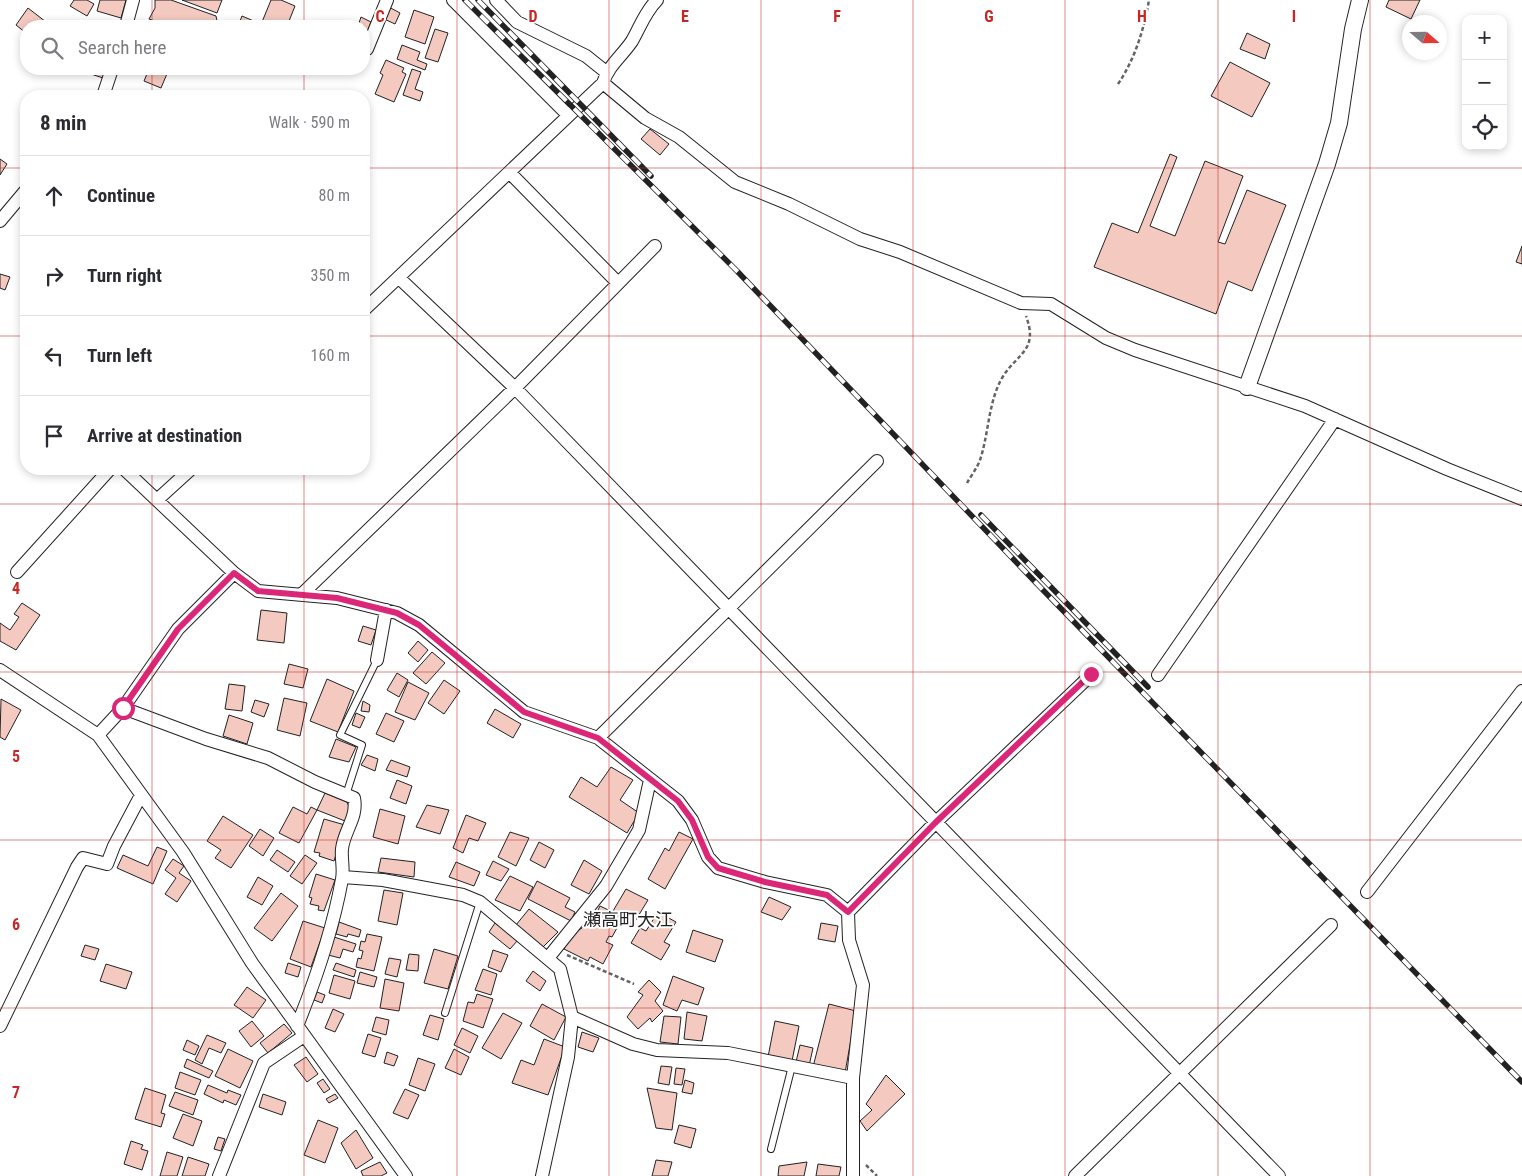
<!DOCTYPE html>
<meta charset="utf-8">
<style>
body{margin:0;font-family:"Roboto Condensed","Noto Sans JP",sans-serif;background:#f2f2f3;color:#2b2b33}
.controls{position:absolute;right:15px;top:15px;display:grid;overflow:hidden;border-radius:10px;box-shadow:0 2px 8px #0003}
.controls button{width:45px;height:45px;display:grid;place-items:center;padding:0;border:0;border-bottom:1px solid #e1e1e2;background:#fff;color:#2b2b33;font:25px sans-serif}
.compass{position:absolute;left:1402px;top:15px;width:45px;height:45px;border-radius:50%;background:#fff;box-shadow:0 2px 8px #0003;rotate:110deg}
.stop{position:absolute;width:15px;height:15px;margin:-11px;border:4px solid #db2777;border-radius:50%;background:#fff}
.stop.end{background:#db2777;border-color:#fff;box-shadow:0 1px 5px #0008}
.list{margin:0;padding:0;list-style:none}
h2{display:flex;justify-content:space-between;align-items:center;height:65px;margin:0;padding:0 20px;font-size:21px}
h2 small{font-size:16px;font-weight:400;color:#7c7c81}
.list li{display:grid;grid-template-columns:32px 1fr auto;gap:15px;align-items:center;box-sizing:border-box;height:80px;padding:0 20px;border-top:1px solid #e1e1e2}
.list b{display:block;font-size:19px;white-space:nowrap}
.list em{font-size:16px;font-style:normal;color:#7c7c81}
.icon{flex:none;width:28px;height:28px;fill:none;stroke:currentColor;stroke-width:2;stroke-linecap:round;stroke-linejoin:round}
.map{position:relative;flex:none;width:1522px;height:1176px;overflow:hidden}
.search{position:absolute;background:#fff;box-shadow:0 2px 8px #0003;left:20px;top:20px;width:350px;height:55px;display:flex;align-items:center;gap:12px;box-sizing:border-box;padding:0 18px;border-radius:20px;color:#7c7c81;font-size:19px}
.panel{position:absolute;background:#fff;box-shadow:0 2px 8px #0003;left:20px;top:90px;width:350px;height:385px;border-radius:20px}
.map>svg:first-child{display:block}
.building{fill:#f3c9c0;stroke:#222}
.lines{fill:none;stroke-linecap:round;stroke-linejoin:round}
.service-casing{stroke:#222;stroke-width:8}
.minor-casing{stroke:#222;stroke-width:14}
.tertiary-casing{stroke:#222;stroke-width:18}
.path{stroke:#646464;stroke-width:2.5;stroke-dasharray:4 2.5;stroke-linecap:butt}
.service{stroke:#fff;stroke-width:6}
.minor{stroke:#fff;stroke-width:12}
.tertiary{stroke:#fff;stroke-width:16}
.rail-casing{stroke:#222;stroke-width:5.5}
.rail{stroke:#fff;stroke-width:4;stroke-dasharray:11;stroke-linecap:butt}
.route{stroke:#db2777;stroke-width:6}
.grid{fill:none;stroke:#c62828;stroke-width:1;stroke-opacity:0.55}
.labels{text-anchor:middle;stroke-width:4;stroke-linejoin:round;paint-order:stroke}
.quarter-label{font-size:18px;fill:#222;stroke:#fff}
.grid-label{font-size:16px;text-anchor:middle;font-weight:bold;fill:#c62828;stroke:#fff;stroke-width:4;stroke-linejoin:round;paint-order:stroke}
</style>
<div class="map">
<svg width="1522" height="1176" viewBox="0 0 1522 1176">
<rect width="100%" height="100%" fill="#fff"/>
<!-- building -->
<path class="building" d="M74,0H87L94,4L87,16L70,6Z
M100,0H126L121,18L97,11Z
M155,0H171L216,16L218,26H169L149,19L155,8Z
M182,0H222L217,13Z
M271,0H281L295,6L287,26H274L262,22Z
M1389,0H1420L1411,19L1386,7Z
M387,6L400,13L395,24L382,18Z
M28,8L46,22L43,26H26V33L16,25Z
M414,10L434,17L425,44L405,37Z
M242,16L256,22L255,26H238Z
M361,17L371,22L366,35L364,34V26H358Z
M435,29L448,33L438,62L425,58Z
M1247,33L1270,44L1265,59L1240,49Z
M402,45L420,52L417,60L427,64L425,70L397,59Z
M386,60L404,68L402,72L406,74L394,102L375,94L383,75L380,73Z
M1230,62L1270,83L1252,117L1211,96Z
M86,69H106L103,78L85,72Z
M149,69H169L161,88L144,81Z
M224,69H237L235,73Z
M412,69L421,72L415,89L423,92L420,101L403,95Z
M650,129L669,144L660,155L641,139Z
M1170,154L1177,157L1150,226L1175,236L1205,161L1243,176L1218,242L1225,244L1247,190L1286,205L1252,291L1228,281L1216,314L1094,267L1112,223L1138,233Z
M0,159L7,164L0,175Z
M1522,246V264L1516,262Z
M0,274L10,277L5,290L0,288Z
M22,603L40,615L16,650L0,641V623L10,630L19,617L14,614Z
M261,610L287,613L284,643L257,640Z
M363,626L376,630L371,645L358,641Z
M418,641L428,650L418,662L408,653Z
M432,652L445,663L426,684L413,673Z
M289,664L308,669L303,688L284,684Z
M397,673L408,680L399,697L387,690Z
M327,679L354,691L338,732L310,721Z
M444,680L460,691L444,714L428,703Z
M408,682L429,693L415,720L395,712Z
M229,684L245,686L242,711L225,709Z
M284,698L307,703L300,736L277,730Z
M1,699L21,710L5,740L0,737Z
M255,700L269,704L264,717L251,712Z
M363,701L370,705L369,712L361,711Z
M495,709L521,724L513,738L487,723Z
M356,713L365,717L360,728L352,725Z
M386,713L404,721L394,742L376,734Z
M229,715L253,723L247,744L223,736Z
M336,739L356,747L349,762L329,757Z
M367,755L378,759L375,771L361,765Z
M391,760L410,767L407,777L386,770Z
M611,767L633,780L620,800L639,813L627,833L569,797L581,777L597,787Z
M397,780L412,786L406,804L390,798Z
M325,793L347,802L350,809L345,821L317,810Z
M427,805L449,810L440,834L416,827Z
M293,807L307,814L311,807L317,810L299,843L279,833Z
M380,809L405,816L398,844L373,837Z
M466,815L486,823L478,841L469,838L463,853L453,848Z
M223,816L253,835L231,868L215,858L221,850L207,841Z
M324,819L345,825L334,861L319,856L320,853L314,852Z
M260,829L274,838L263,856L249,846Z
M510,832L529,838L516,866L498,857Z
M679,832L693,839L665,889L648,879L665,848L669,851Z
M539,842L554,850L545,868L530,860Z
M157,847L167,851L153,884L117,868L123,855L148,866Z
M277,850L295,862L288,872L270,860Z
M305,855L317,863L302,884L290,876Z
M381,858L415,862L414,877L378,872Z
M173,859L184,866L179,873L191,881L177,902L165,894L176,878L165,870Z
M584,860L602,871L589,894L571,885Z
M493,861L509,869L501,881L486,875Z
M456,862L480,872L474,886L449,877Z
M316,874L335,880L324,911L318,910L319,906L310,904L312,898L309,897Z
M510,876L533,887L520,911L495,900Z
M258,877L273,886L262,905L247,897Z
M537,881L570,898L565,907L575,912L571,921L528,899Z
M626,889L648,900L632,926L628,919L613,911Z
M384,890L403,893L397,925L378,921Z
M281,893L298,906L272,941L254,928Z
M769,897L791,907L782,920L761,912Z
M600,906L623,917L612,937L609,936L606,942L613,945L603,964L590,957L588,961L564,949L571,935L582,928L588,915L594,918Z
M529,909L558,932L543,947L516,925Z
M658,912L676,922L664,942L670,945L661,960L631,943L640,928L646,931Z
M303,921L325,928L311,967L290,959Z
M339,922L361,930L359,937L348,934L347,937L336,934Z
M495,923L518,940L510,949L489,932Z
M821,923L838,926L835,942L818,939Z
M693,930L723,940L715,962L686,952Z
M367,934L382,937L374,971L356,967L358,958L361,959L363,951L359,950L361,941L365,942Z
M334,937L356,944L353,952L343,949L340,958L328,955Z
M85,945L99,949L95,960L81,956Z
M434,949L458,956L448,989L424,983Z
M493,950L508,955L501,972L488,967Z
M409,954L419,955L418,971L406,970Z
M389,958L401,960L397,977L385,974Z
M288,963L301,967L298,977L285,973Z
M336,963L356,970L354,977L333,970Z
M106,964L132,972L126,989L100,981Z
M483,969L497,974L491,995L475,990Z
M533,971L546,981L540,991L526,981Z
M360,972L377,977L374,987L357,983Z
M334,975L355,981L350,999L329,993Z
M673,976L704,988L698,1005L682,1000L677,1011L663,1005Z
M385,979L404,983L399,1011L380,1008Z
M649,980L661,992L655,1001L663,1011L652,1022L650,1018L638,1029L627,1017L643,995L638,992Z
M247,987L266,1000L253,1018L234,1005Z
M317,992L325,995L322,1003L314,1000Z
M477,994L493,999L483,1028L463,1021L468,1002L474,1003Z
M542,1004L566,1017L554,1040L530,1026Z
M829,1004L856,1011L845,1073L813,1067Z
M333,1009L344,1014L335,1032L325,1028Z
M687,1012L707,1016L702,1041L684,1039Z
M503,1013L522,1023L501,1059L482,1048Z
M430,1015L444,1019L438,1040L423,1035Z
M664,1016L681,1017L678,1044L660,1042Z
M376,1017L389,1020L386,1035L372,1031Z
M252,1021L264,1036L251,1047L239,1031Z
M775,1021L799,1026L792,1061L768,1057Z
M284,1024L292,1033L268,1053L260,1043Z
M462,1028L478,1036L470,1053L454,1045Z
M582,1032L599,1038L593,1052L578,1047Z
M368,1034L381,1038L375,1057L362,1053Z
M207,1035L226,1043L221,1053L209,1048L202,1064L195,1060Z
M544,1039L565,1047L548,1095L512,1083L521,1060L534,1065Z
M187,1040L199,1046L195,1055L183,1050Z
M800,1045L813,1048L809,1066L796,1062Z
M228,1049L253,1061L240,1088L215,1076Z
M454,1049L469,1057L461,1075L445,1068Z
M387,1052L398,1056L394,1066L384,1063Z
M306,1057L318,1074L307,1082L294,1065Z
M418,1058L435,1064L425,1091L409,1085Z
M187,1059L213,1071L209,1078L184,1067Z
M661,1066L672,1067L669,1085L658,1083Z
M676,1068L685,1069L682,1085L674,1084Z
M180,1072L201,1080L195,1095L175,1088Z
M886,1075L905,1094L867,1131L860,1121L872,1110L866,1104Z
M323,1079L330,1089L324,1093L317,1083Z
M685,1080L694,1083L692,1094L682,1092Z
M208,1085L227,1093L228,1090L241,1095L236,1105L224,1100L223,1103L204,1094Z
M145,1088L166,1095L161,1113L165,1114L161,1127L135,1119Z
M647,1088L677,1093L672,1130L656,1128Z
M405,1089L419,1095L408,1119L393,1113Z
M175,1092L198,1100L193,1115L169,1106Z
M263,1094L286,1102L282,1115L259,1107Z
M335,1094L338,1098L329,1103L326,1099Z
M183,1114L202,1121L193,1146L173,1138Z
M318,1120L338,1128L325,1163L304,1155Z
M679,1125L696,1129L691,1148L674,1143Z
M356,1130L373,1158L356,1169L341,1143Z
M218,1137L225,1139L221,1151L214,1149Z
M131,1141L143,1145L141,1149L148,1151L142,1170L124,1164Z
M167,1152L183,1157L177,1176H160Z
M188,1157L209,1164L205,1176H182Z
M656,1160L672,1162L668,1176H652Z
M380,1162L387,1173L381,1176H363L361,1171Z
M807,1162L804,1176H778L779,1166Z
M818,1164L841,1167L839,1176H816Z"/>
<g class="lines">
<!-- service casing -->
<g class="service-casing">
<path id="service" d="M346,795L362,745L340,735L377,660
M445,1013L480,902
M771,1149L792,1066"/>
</g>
<!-- minor casing -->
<g class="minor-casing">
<path id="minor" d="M453,0L568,115
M496,0L517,22L586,56L606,72
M126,26L133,0
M367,49L387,0
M603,83L645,118L679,137L735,182L789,204L860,239L900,252L1021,303L1051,304L1106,338L1135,350L1305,406L1447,469L1522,499
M103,96L112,69
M509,172L618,283
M0,221L26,190
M399,278L515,388L1279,1176
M364,310L603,83C608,66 622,56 632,41C640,27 645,12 657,0
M124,469L234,573L258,591L337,598L397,613L419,625L524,712L598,738L626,760L678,801L692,820L708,857L718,868L765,882L827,895L848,912
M158,499L191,469
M17,572L110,469
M301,595L515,388L655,246
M377,660L386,610
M0,670L98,735L183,852L252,963L406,1176
M1158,675L1335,419
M123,708L206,739L268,758L315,782L354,798C358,818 344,830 342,849C341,859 344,869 342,879C333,929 316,979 297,1026
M98,735L123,708L178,629L234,573
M598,738L877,461
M343,877L383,880L463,895L480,902L560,969L572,1017L568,1057L542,1176
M1367,892L1522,691
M548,958L606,886L639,830L650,780
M572,1017L633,1044L657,1050L728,1053L853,1078
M0,1026L77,867L83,858L107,864L114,846L141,795
M219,1176L264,1063L304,1036
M853,1176V1078L863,985L849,940L848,912L935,823L1091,675
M1075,1176L1331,925"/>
</g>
<!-- tertiary casing -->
<g class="tertiary-casing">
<path id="tertiary" d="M1247,387L1327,164L1339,123L1353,29L1360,0"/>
</g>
<!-- path -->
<path class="path" d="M1118,84C1135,59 1144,29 1149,0
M967,483C971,476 977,468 980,460C989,433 988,403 1002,378C1017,353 1039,351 1026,316
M567,955L634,984
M866,1165L877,1176"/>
<!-- service -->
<use href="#service" class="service"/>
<!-- minor -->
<use href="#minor" class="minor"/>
<!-- tertiary -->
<use href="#tertiary" class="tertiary"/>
<!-- rail casing -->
<g class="rail-casing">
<path id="rail" d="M465,0L737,271L1041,588L1522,1082
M478,0L651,176
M981,515L1148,687"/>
</g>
<!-- rail -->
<use href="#rail" class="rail"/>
</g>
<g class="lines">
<!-- route -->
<path class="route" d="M123,708L178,629L234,573L258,591L337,598L397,613L419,625L524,712L598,738L678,801L692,820L708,857L718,868L765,882L827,895L848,912L935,823L1091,674"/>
</g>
<!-- grid -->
<path class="grid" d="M152,0V26M304,0V26M457,0V1176M609,0V1176M761,0V1176M913,0V1176M1065,0V1176M1218,0V1176M1370,0V1176M152,69V96M304,69V96M0,168H26M364,168H1522M0,336H26M364,336H1522M152,469V1176M304,469V1176M0,504H1522M0,672H1522M0,840H1522M0,1008H1522"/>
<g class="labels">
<!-- quarter labels -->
<g class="quarter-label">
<text x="628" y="926">瀬高町大江</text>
</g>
</g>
<g class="grid-label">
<text x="380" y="22">C</text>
<text x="533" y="22">D</text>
<text x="685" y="22">E</text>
<text x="837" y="22">F</text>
<text x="989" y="22">G</text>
<text x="1142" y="22">H</text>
<text x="1294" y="22">I</text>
<text x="16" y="594">4</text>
<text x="16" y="762">5</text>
<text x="16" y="930">6</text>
<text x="16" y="1098">7</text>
</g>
</svg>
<div class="controls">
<button>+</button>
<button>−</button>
<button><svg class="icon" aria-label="locate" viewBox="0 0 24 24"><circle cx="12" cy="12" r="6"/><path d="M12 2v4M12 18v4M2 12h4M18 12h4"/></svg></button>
</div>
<svg class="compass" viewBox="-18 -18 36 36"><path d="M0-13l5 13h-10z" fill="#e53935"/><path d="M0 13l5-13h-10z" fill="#7c7c81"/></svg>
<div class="stop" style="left:123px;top:708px"></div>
<div class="stop end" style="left:1091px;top:674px"></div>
<div class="search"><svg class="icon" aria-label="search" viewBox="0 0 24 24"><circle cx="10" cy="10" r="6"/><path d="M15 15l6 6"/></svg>Search here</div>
<section class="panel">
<h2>8 min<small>Walk · 590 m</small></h2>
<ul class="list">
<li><svg class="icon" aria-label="ahead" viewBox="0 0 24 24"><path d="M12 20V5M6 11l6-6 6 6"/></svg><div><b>Continue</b></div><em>80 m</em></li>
<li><svg class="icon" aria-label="right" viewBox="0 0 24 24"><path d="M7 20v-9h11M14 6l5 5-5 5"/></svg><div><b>Turn right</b></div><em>350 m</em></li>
<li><svg class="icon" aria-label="left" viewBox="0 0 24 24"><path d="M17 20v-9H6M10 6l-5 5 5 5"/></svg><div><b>Turn left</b></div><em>160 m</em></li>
<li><svg class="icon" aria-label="arrive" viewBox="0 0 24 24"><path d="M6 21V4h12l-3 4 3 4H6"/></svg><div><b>Arrive at destination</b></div></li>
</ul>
</section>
</div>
